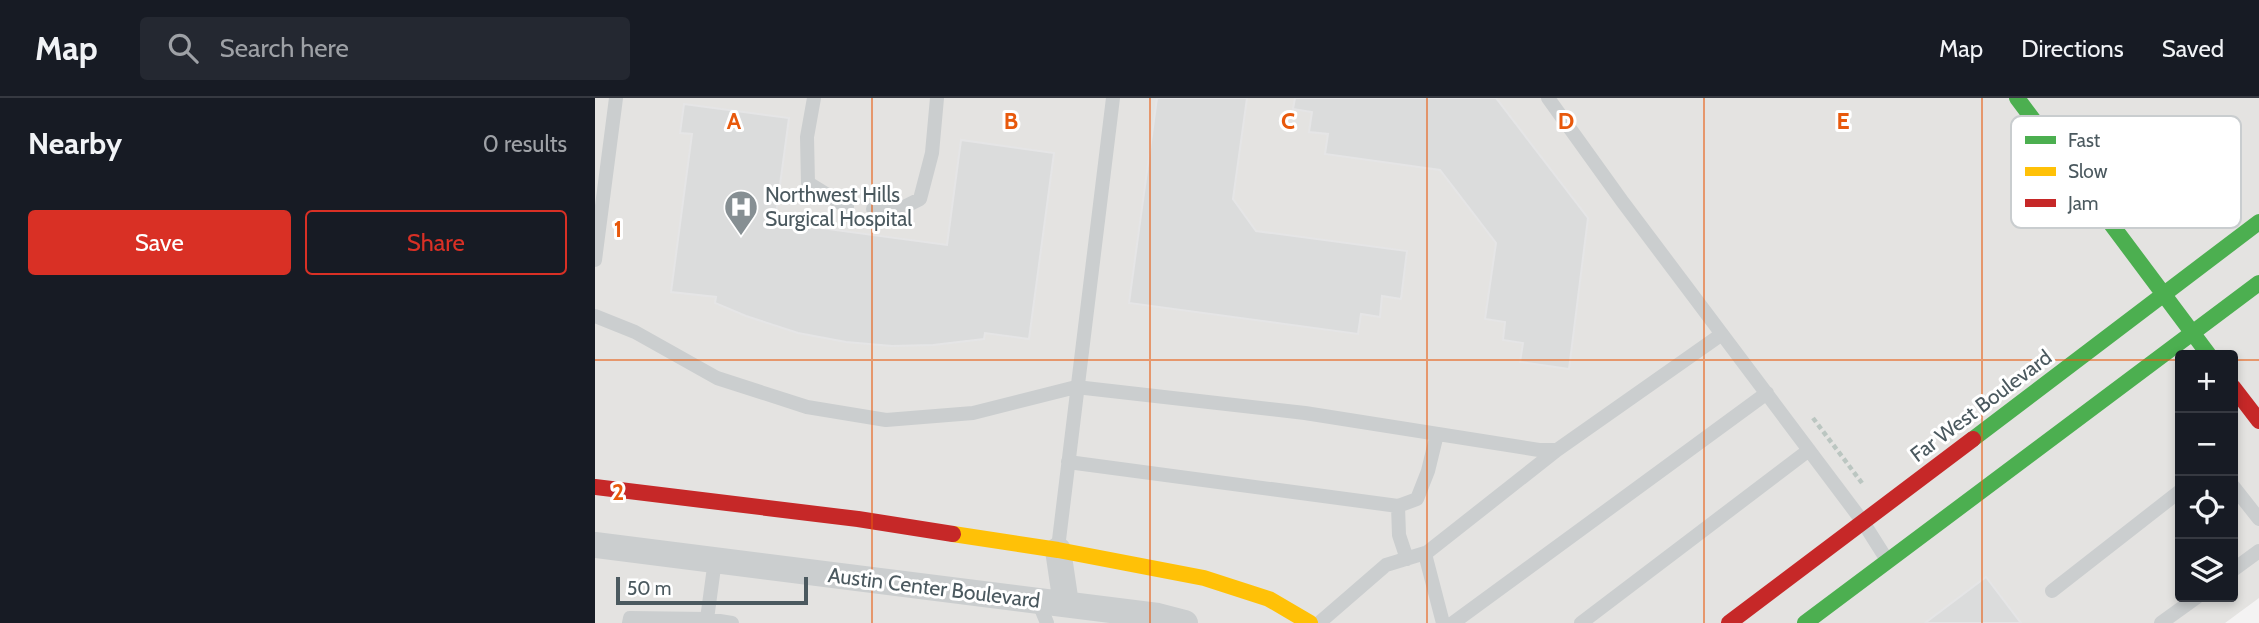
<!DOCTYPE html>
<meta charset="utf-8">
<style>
body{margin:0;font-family:Cabin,sans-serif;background:#242831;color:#f1f3f6}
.controls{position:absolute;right:21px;bottom:21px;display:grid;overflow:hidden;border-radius:7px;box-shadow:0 4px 10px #0003}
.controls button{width:63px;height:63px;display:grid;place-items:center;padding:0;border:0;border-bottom:2px solid #363941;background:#171b24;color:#f1f3f6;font:35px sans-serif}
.scale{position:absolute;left:21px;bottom:18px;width:192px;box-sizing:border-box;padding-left:7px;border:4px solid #4b595f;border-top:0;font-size:19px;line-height:24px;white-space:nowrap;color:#4b595f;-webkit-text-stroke:5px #fff;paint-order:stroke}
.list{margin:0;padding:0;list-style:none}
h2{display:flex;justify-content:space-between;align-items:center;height:91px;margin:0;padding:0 28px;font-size:30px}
h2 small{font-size:23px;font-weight:400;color:#9ea1a6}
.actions{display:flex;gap:14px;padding:21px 28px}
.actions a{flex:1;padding:16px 0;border:2px solid #d93025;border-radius:7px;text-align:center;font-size:24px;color:#d93025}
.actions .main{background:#d93025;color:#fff}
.icon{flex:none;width:38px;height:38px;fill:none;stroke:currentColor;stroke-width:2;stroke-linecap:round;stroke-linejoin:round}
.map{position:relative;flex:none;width:1664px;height:525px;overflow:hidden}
header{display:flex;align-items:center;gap:42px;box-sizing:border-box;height:98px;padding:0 35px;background:#171b24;border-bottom:2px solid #363941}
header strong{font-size:33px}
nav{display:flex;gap:38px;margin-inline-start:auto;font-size:24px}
.search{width:490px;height:63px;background:#242831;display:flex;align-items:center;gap:18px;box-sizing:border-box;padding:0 24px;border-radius:7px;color:#9ea1a6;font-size:26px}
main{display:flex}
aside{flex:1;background:#171b24}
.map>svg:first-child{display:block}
.commercial{fill:#e4e3e1;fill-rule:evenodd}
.building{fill:#dbdcdc;stroke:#e5e5e6;stroke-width:2}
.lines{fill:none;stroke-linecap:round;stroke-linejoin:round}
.path{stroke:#bbc6c1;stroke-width:4.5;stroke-dasharray:5 3.5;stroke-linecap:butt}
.lane{stroke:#cbcecf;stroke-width:14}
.street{stroke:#cbcecf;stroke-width:26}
.fast{stroke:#4caf50;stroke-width:16}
.slow{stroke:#ffc107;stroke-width:16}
.jam{stroke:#c62828;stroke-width:16}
.grid{fill:none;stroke:#e8590c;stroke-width:2;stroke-opacity:0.55}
.labels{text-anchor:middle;stroke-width:6;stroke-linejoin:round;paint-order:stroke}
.poi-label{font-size:21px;fill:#4b595f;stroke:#fff;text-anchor:start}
.street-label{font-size:21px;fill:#4b595f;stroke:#fff}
.key{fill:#fff;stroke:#c9cdcf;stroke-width:2}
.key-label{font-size:19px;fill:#4b595f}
.grid-label{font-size:23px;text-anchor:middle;font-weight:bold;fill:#e8590c;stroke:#fff;stroke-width:6;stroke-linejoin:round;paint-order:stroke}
</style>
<header>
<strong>Map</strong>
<div class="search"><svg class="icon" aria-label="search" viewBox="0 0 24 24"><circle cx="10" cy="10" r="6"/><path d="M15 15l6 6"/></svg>Search here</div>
<nav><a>Map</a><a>Directions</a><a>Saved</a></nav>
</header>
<main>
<aside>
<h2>Nearby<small>0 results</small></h2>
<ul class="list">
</ul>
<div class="actions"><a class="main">Save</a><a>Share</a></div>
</aside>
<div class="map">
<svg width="1664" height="525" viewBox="0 0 1664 525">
<rect width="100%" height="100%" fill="#f4f3f3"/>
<!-- commercial -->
<path class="commercial" d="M0,0H1664V500L1630,525H0ZM1585,257H1638V499H1585Z"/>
<!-- building -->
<path class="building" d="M562,0H652L638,101L661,133L812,153L806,201L787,198L785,219L766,216L763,236L534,205Z
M700,0H901L993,120L974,271L925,264L928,245L908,242L910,224L890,221L901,145L845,72L730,56L733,36L714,34L717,14L698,11Z
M89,6L194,20L180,124L352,147L366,42L459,55L434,241L390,235L389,241L338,247L297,248L251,244L203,235L151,218L120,205L121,199L76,194L97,36L85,35Z
M1391,479L1426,525H1330Z"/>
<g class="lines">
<!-- path -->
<path class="path" d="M1218,320L1267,385"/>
<!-- lane -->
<path class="lane" d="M219,0L212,39L213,85L252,109
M953,0L1027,103L1268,424L1292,462
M278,111H305L325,101L337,55L342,0
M0,162L21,0
M0,218L40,234L122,280L212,309L291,322L378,315L481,289L710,315L944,352H962L1127,236
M473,364L803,408L822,401L833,373L842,336
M1638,388L1664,421
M803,408L804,437L812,461
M463,450L518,0
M1638,472L1664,453
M1457,493L1585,393
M443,503L452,525
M112,521L120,462
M34,525L35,520L112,521L137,525
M724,525L791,467L830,455
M848,525L830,456L962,352
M858,525L1172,295
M986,525L1214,352
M1566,525L1602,499"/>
<!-- street -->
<path class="street" d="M0,447L563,518L590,525
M463,452L471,506"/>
<!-- fast -->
<path class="fast" d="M1422,0L1614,257
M1378,341L1664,124
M1210,525L1664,185"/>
<!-- slow -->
<path class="slow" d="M358,436L463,452L609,480L674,501L715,525"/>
<!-- jam -->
<path class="jam" d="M1638,289L1664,323
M0,389L263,421L358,436
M1134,525L1378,341"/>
</g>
<!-- grid -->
<path class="grid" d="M277,0V525M555,0V525M832,0V525M1109,0V525M1387,0V525M0,262H1585M1638,262H1664"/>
<!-- icons -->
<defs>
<g id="hospital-pin" transform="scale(1.75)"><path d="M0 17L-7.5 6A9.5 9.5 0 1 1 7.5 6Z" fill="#868f93" stroke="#fff"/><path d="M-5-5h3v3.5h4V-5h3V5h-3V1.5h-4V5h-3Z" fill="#fff"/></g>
</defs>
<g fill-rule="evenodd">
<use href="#hospital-pin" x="146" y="109"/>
</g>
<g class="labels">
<!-- poi labels -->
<g class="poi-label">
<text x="170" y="104">Northwest Hills<tspan x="170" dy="24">Surgical Hospital</tspan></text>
</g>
<!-- street labels -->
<g class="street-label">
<text transform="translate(1386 308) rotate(-37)" y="7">Far West Boulevard</text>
<text transform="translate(339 490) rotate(7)" y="7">Austin Center Boulevard</text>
</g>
</g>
<!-- legend -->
<rect x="1416" y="18" width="230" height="112" rx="10" class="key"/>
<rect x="1430" y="38" width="31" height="8" fill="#4caf50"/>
<rect x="1430" y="69" width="31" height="9" fill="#ffc107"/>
<rect x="1430" y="101" width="31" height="8" fill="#c62828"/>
<g class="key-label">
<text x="1473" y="49">Fast</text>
<text x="1473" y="80">Slow</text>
<text x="1473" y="112">Jam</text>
</g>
<g class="grid-label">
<text x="139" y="31">A</text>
<text x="416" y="31">B</text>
<text x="693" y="31">C</text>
<text x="971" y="31">D</text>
<text x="1248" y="31">E</text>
<text x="23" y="139">1</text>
<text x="23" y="402">2</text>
</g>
</svg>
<div class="controls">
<button>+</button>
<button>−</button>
<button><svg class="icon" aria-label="locate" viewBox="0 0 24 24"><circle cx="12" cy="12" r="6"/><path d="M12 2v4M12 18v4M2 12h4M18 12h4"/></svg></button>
<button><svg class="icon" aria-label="layers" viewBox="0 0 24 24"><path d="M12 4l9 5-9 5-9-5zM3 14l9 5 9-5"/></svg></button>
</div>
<div class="scale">50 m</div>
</div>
</main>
